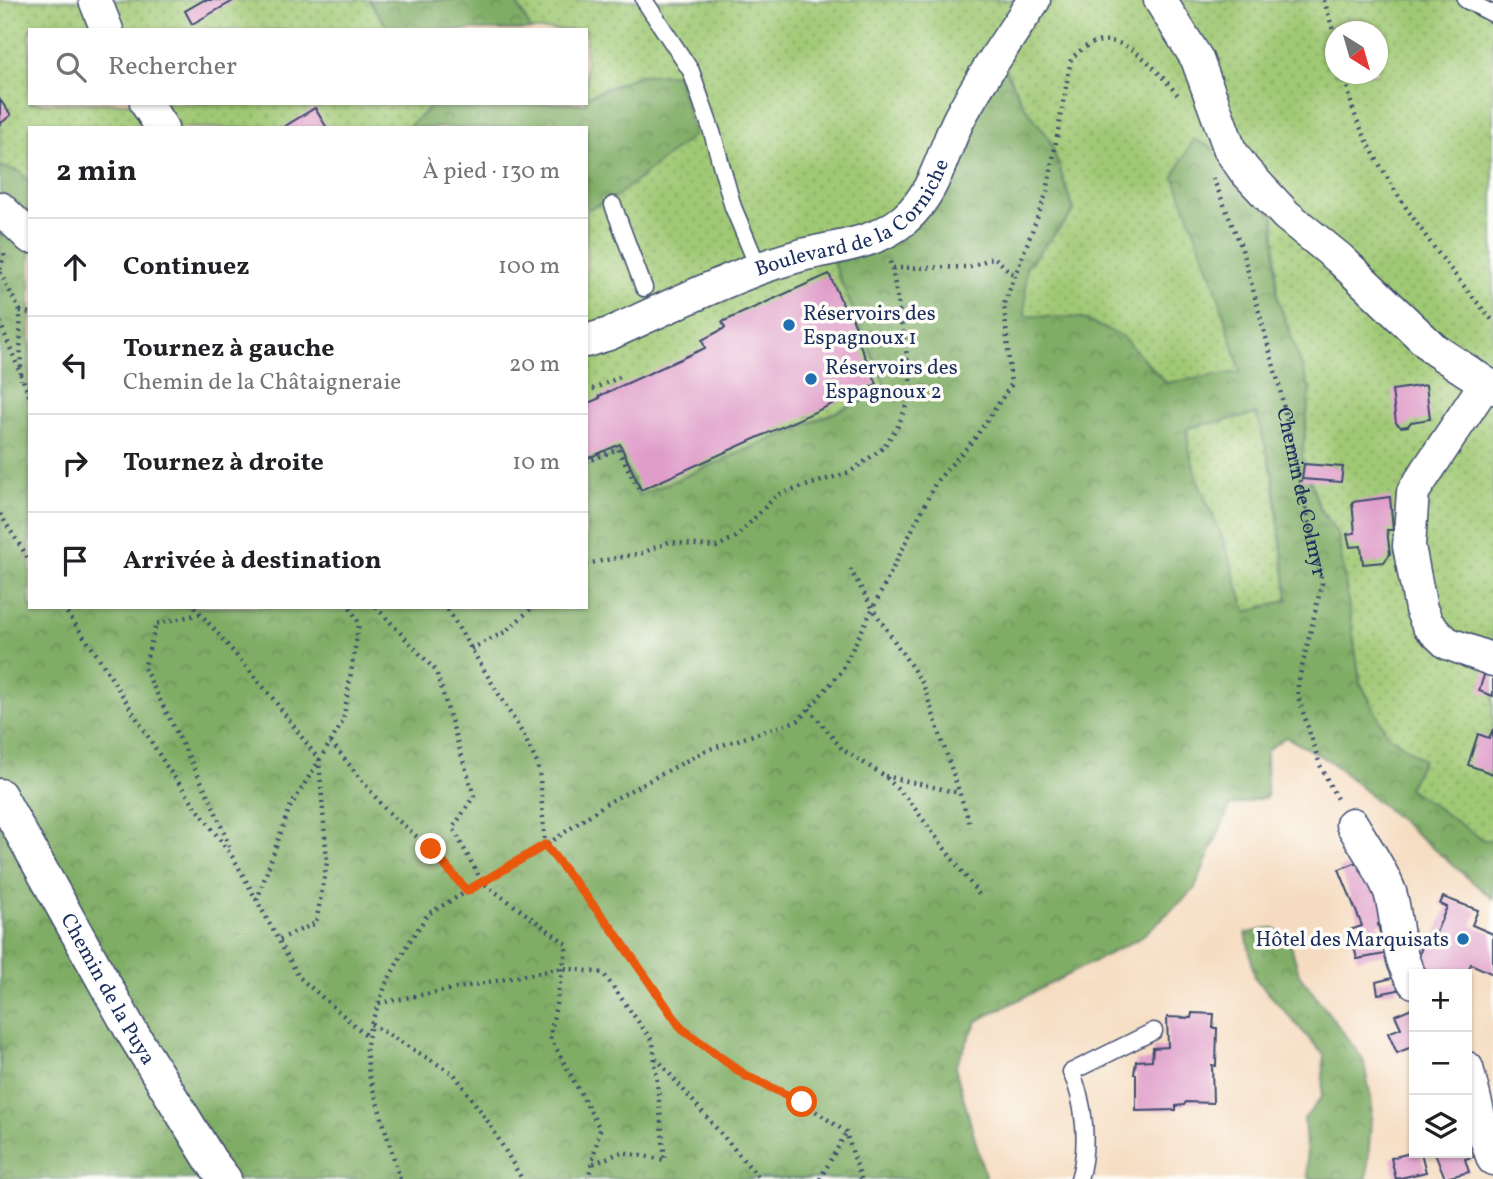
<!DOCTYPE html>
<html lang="fr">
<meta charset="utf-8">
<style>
body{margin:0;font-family:Vollkorn,serif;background:#f2f2f2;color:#202124}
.controls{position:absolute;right:21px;bottom:21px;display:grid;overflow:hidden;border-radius:0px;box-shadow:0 2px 5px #0004}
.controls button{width:63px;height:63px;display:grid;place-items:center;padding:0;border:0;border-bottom:2px solid #e0e0e0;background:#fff;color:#202124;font:35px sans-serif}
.compass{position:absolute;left:1325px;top:21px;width:63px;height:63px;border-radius:50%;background:#fff;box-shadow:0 2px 5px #0004;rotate:143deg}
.stop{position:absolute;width:21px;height:21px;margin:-16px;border:5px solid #ea580c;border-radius:50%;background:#fff}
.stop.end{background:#ea580c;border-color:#fff;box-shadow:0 2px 7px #0008}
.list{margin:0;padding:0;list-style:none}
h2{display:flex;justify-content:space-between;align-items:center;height:91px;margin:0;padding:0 28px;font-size:30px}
h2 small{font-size:23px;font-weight:400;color:#757577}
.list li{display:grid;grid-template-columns:46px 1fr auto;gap:21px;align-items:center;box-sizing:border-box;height:98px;padding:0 28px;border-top:2px solid #e0e0e0}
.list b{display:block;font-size:26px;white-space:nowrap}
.list p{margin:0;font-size:23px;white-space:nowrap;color:#757577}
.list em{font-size:23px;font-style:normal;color:#757577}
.icon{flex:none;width:38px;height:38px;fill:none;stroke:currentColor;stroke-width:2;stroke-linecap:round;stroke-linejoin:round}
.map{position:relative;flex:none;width:1493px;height:1179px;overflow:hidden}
.search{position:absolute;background:#fff;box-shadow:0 2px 5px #0004;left:28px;top:28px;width:560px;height:77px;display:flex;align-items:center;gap:18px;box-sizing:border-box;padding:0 24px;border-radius:0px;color:#757577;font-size:26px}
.panel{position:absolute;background:#fff;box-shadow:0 2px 5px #0004;left:28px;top:126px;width:560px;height:483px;border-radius:0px}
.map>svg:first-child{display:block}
.grass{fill:url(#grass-dots);stroke:#5e7c6a;stroke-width:2;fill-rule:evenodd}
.forest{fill:url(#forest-crowns);stroke:#4e6e62;stroke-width:2;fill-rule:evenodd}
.building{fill:#df9cc9}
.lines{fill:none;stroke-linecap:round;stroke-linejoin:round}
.lane-casing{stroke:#3c496d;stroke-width:19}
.street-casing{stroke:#3c496d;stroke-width:35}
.path{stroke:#3c496d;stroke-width:4.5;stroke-dasharray:2 5;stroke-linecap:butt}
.lane{stroke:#fff;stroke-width:16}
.street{stroke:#fff;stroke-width:32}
.route{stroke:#ea580c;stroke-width:9}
.poi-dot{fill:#1f6fb2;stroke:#fdfcf7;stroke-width:2.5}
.labels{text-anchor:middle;stroke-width:7;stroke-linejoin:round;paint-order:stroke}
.street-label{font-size:21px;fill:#1b2f5e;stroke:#fdfcf7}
.poi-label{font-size:21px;fill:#1b2f5e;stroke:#fdfcf7;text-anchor:start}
</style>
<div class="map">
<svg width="1493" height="1179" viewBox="0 0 1493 1179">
<defs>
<pattern id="grass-dots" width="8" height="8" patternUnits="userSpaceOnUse" patternTransform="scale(1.75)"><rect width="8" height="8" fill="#a0c975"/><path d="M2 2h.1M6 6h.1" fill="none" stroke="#82a463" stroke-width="1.8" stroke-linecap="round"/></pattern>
<pattern id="forest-crowns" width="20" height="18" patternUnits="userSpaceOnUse" patternTransform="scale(1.75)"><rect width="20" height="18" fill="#80ad66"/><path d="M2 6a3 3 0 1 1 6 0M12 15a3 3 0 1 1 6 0" fill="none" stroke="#688d57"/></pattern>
</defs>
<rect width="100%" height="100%" fill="#fdfcf7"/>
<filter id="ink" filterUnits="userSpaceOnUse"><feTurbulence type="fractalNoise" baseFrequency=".0143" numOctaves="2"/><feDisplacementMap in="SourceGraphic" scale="14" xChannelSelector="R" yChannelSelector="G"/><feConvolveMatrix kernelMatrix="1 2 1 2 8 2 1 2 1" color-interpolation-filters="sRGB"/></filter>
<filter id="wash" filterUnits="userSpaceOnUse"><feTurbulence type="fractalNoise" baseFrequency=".00686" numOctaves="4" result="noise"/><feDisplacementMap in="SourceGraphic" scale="28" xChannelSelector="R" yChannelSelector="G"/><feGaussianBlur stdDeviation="1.57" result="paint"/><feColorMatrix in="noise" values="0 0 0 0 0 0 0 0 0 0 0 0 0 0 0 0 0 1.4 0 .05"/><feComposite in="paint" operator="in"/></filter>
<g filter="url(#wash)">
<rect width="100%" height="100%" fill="#f5dcc0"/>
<!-- grass -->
<path class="grass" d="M0,0H369L389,30H30V103H435L407,128H30V182L20,172L0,166Z
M515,0H1485L1483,4L1493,19V840H1483L1407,788L1423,760L1387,734L1360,682L1338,535L1320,509L1302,456L1310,390L1277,297L1274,217L1215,285L1241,372L1166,383L1122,336L1080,318L1024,316L1026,267L1074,211L1049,138L1023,104L1000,59L931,202L833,263L887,390L639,496L619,453L586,466V210L617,196L640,75L586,97V30H531ZM1336,32H1378V74H1336Z
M1257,414L1273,476L1288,600L1246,613C1238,589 1232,564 1223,540C1208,503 1188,468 1187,428Z"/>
<!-- forest -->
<path class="forest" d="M369,0H515L531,30H389Z
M1000,59L1023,104L1049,138L1074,211L1026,267L1025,316L1080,318L1122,336L1166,383L1241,372L1215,285L1174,176L1194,139L1225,154L1274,217L1277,297L1310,390L1302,456L1320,509L1338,535L1360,682L1387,734L1423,760L1408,788L1483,840H1493V899L1330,761L1286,737L1266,751L1267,797L1230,806L1194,890L1140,938L977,1021L955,1067L986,1179H0V166L20,172L30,182V607H586V466L619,452L639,496L887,390L833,263L931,202ZM1257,414L1273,476L1288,600L1246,612C1238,589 1232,564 1223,540C1208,503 1188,468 1187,428Z
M677,74L694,135L617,196L586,210V128H407L435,103H586V97L640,75Z
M1274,928L1289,938L1299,974L1363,1059L1372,1103L1367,1179H1308L1304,1119L1322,1097L1324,1055L1255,978L1246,933Z"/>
<g id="blocks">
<!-- building -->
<path class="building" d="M204,0H235L192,24L185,11Z
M0,100L11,115L0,124Z
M315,108L327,128H282Z
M829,274L849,318L852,317L862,341L859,343L877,384L641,490L620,444L586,459V404L600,398L599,396L705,348L702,340L725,328L722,322Z
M1426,385L1430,419L1411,422L1408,426L1401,427L1396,423L1392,390Z
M1304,464L1343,467L1341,482L1302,479Z
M1390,497L1393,530H1387L1390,554L1384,562L1363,564L1361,546L1350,547L1347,534L1355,533L1352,502Z
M1486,669L1493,672V696L1479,691Z
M1493,729V774L1468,765L1478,734L1489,738Z
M1368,858L1392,921L1378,924L1385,954L1357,959L1350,930L1362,926L1339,869Z
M1443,897L1478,910L1472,925L1493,934V974L1471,964L1466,974H1418L1413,972L1423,944L1430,946L1447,907L1440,904Z
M1396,977L1398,990L1378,994L1376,982Z
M1414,1007V1046L1397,1053L1388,1033L1401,1028L1395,1015Z
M1192,1013L1214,1014L1213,1028H1217L1216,1066L1212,1065L1213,1103L1186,1102L1184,1105L1176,1106V1110L1136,1111V1074H1134L1136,1061L1152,1060L1153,1048L1168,1047L1167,1017L1191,1018Z
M1467,1128L1476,1156L1465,1159L1469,1172L1445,1178L1435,1153H1467Z
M1414,1152L1421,1153L1426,1172L1396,1179L1391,1158Z"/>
</g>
</g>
<g filter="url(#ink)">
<use href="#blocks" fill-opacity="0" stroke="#3c496d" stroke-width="2"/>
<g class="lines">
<!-- lane casing -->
<g class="lane-casing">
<path id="lane" d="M644,0L691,71L712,132L733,207L759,269
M1466,0L1493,14
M613,205L644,288
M1079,1179C1089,1147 1085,1102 1071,1072L1154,1031"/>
</g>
<!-- street casing -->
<g class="street-casing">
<g id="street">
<path d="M95,0L107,30"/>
<path d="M1160,0L1197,59L1230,150L1244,170L1286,215L1340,259L1435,350L1493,388"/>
<path d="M146,103L162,128"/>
<path d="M0,208L30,237"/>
<path id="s2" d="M586,341L609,334C659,311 709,287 760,268C778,262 798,255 816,252C848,245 879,241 905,219C936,192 942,152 960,117C982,76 1008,39 1034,0"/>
<path d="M1485,384L1413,492L1409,546L1421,609L1428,625L1447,643L1493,660"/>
<path id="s3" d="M0,795L130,1029L211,1161L225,1179"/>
<path d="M1352,824C1365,846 1381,868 1390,892C1399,921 1395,957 1414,982"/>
<path d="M1467,1068L1482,1128L1493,1159"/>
</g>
</g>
<!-- path -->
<g class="path">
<path d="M1324,0L1336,40"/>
<path d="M1344,74C1348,89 1351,106 1357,120C1390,193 1441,260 1493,321"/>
<path id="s1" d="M1213,178L1241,246L1279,385L1322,583L1298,684V696L1320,765L1338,801"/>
<path d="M893,268L970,267L994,257L1015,276"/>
<path d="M0,269L5,252"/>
<path d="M0,272L20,311L21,380"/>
<path d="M20,311L30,313"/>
<path d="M0,322L30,398"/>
<path d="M586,392L620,377"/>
<path d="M586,462L618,449L638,488"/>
<path d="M0,514L30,561"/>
<path d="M586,564L642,553L669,542L716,547L736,537L777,495L850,472L883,448L898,426L910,397V374L892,268L889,259"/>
<path d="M850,569L873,609L923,684L971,827"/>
<path d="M63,607L99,658L167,767L234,859L299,977L368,1037"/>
<path d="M195,607L271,696L319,760L327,862L316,923L278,940"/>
<path d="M376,607L436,671L474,796L453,828L482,882L567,944L550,1037L600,1129L588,1179"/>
<path d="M200,614L156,624L144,668L212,803L231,851"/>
<path d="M471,649L505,632L533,607"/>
<path d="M809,709L843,750L885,776L910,802L980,896"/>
<path d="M331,742L385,809L431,849L467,891"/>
<path d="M885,776L959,793"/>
<path d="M257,900L289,809L343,722L359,623L350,607"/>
<path d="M379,1003L563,968L603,973L653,1042L665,1160L622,1152L592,1164"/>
<path d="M371,1024L454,1074L489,1123L522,1179"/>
<path d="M656,1058L760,1179"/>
<path d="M400,1179L369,1075L366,1049L371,1024L386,984L406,947L428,914L545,846L540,778L537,763L524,736L446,607"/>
<path d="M820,1179L846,1133"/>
<path d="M861,1179L846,1132L802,1102L746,1076L682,1029L613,930L545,846L607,803L707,750L799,720L841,672L936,482L975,438L1011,385L1004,304L1047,192L1071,59C1113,14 1150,63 1178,95"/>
</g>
<!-- lane -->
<use href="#lane" class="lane"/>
<!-- street -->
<use href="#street" class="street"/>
</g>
</g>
<g class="lines" filter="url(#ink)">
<!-- route -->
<path class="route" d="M431,849L467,891L545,845L613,930L682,1029L746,1076L802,1102"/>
</g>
<!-- markers -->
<g class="poi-dot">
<circle cx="789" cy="325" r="7"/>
<circle cx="811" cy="379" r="7"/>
<circle cx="1463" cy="939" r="7"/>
</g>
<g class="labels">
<!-- street labels -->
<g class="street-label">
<text dy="7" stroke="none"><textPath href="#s2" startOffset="299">Boulevard de la Corniche</textPath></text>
<text dy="7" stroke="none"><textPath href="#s1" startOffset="327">Chemin de Colmyr</textPath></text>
<text dy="7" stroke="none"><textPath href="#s3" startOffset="222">Chemin de la Puya</textPath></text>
</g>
<!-- poi labels -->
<g class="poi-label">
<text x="803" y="320">Réservoirs des<tspan x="803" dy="24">Espagnoux 1</tspan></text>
<text x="825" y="374">Réservoirs des<tspan x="825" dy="24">Espagnoux 2</tspan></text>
<text x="1449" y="946" text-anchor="end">Hôtel des Marquisats</text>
</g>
</g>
</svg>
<div class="controls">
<button>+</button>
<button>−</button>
<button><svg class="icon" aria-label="layers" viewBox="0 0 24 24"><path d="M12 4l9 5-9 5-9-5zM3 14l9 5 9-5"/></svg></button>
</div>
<svg class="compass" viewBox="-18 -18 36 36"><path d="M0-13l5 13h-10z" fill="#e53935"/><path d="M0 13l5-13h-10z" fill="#757577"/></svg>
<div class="stop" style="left:802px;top:1102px"></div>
<div class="stop end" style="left:431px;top:849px"></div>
<div class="search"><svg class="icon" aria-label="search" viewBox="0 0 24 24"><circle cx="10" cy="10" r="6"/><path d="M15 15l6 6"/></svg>Rechercher</div>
<section class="panel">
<h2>2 min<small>À pied · 130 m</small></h2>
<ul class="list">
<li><svg class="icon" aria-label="ahead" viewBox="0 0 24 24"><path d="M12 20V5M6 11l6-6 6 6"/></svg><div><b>Continuez</b></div><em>100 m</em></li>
<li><svg class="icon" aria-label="left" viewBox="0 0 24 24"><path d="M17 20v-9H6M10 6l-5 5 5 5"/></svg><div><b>Tournez à gauche</b><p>Chemin de la Châtaigneraie</p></div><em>20 m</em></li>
<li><svg class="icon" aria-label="right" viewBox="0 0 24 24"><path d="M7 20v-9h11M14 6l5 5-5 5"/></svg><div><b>Tournez à droite</b></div><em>10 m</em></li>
<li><svg class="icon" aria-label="arrive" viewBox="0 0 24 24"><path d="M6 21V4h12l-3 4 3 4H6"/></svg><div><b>Arrivée à destination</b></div></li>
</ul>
</section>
</div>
